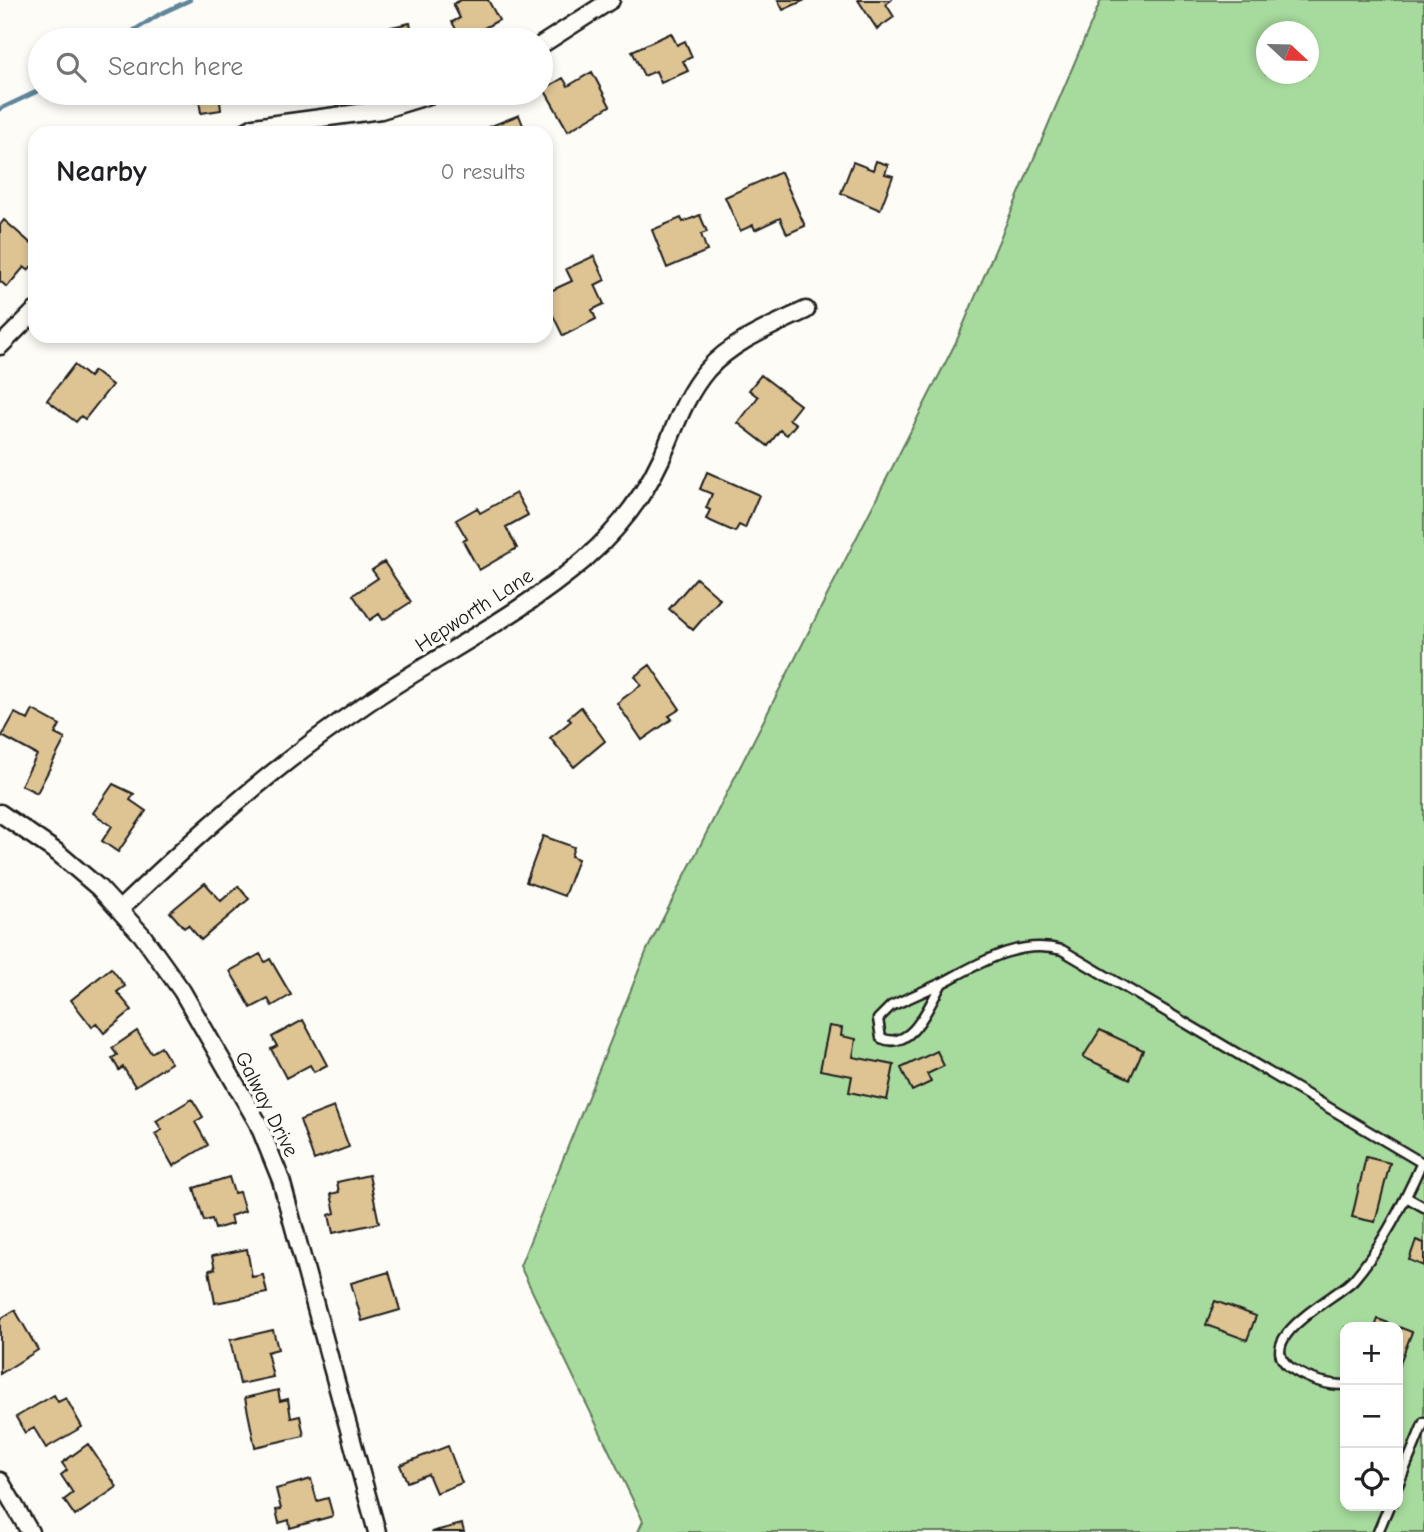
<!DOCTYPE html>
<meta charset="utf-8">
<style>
body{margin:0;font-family:"Comic Neue",sans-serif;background:#f6f6f6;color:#202124}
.controls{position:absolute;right:21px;bottom:21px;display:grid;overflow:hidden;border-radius:14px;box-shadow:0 4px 10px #0003}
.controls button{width:63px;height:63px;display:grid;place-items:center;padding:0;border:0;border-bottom:2px solid #e0e0e0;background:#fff;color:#202124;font:35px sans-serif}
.compass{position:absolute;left:1256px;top:21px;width:63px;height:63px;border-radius:50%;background:#fff;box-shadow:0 4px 10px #0003;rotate:112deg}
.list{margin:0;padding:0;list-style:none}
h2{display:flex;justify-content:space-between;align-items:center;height:91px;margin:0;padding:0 28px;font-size:30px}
h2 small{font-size:23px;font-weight:400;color:#757577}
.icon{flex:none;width:38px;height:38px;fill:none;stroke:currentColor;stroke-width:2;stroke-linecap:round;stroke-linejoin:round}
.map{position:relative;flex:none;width:1424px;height:1532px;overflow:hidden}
.search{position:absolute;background:#fff;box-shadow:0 4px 10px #0003;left:28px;top:28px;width:525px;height:77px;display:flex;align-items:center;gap:18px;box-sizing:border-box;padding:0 24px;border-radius:38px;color:#757577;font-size:26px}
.panel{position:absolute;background:#fff;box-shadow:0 4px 10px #0003;left:28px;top:126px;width:525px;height:217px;border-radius:21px}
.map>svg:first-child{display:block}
.green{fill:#a7db9d;stroke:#627c5c;stroke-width:2;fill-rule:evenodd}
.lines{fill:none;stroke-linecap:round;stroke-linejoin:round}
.stream{stroke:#5f8599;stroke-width:4.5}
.building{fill:#dec393;stroke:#1c1c1c;stroke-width:2}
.lane-casing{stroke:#1c1c1c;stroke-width:13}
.street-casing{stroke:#1c1c1c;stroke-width:21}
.lane{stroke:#fdfcf7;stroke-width:8}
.street{stroke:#fdfcf7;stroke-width:16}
.labels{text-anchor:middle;stroke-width:7;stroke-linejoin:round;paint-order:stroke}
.street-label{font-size:21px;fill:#1c1c1c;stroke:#fdfcf7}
</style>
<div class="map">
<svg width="1424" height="1532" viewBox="0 0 1424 1532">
<rect width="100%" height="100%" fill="#fdfcf7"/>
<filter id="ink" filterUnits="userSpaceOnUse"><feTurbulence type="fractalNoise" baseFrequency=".0143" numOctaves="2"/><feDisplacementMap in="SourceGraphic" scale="14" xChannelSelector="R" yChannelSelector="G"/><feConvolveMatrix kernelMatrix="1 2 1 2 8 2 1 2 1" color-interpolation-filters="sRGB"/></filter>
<g filter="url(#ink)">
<!-- green -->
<path class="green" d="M1101,0H1424V1532H638L643,1521L520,1266L647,950L957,340ZM1266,32H1308V74H1266ZM1345,1327H1398V1506H1345Z"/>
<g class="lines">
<!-- stream -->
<path class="stream" d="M119,40L160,14L190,0
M0,109L40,90"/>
</g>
<!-- building -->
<path class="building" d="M461,0H488L499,20L462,40L452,22L460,18L453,4Z
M778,0H805L783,10Z
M858,0H891L886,4L894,17L877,29Z
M410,23L414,40H369L368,32Z
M346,30L348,40H304L303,38Z
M671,33L677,45L685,41L692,57L683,61L688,71L661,83L656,71L644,76L632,51Z
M592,72L610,106L568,131L544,89L563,78L568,86Z
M198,93H219L221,110L201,113Z
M519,115L526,133H482L481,130Z
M876,161L888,165L885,174L893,176L880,210L841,193L853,162L873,170Z
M781,172L805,226L787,234L780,218L755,230L753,225L740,231L725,197Z
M700,215L707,232L701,234L707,251L667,268L652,230L681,218L683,222Z
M4,220L35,247V263L28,270L24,267L7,287L0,281V225Z
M594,256L605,280L595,285L604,304L592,310L596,319L563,336L546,301V293L572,281L566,269Z
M74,365L89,377L94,371L112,385L85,419L81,416L76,422L47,400Z
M761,375L800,405L789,419L796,424L787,435L780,430L768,446L738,423L758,397L749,390Z
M707,472L759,495L745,528L739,525L735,532L706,519L710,510L706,508L712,494L700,489Z
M516,493L528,515L506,527L517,548L479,570L463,541L467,539L456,520L477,508L480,513Z
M384,562L411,602L383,620L379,614L370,620L353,595L378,578L372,570Z
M696,578L720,599L693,630L669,609Z
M650,665L680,709L669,716L672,719L642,740L617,703L641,685L635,676Z
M581,707L605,741L574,767L550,738L571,721L568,718Z
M33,710L60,725L55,734L65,739L37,793L21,785L37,755L2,736L15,713L28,720Z
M113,784L134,794L130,800L146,811L118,852L102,841L112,826L93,813Z
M543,836L574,847L571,856L578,859L564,896L526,882Z
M205,883L221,901L238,886L249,899L201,940L188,925L184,928L170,912Z
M260,954L265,962L270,959L291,995L272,1006L268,999L251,1008L230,971Z
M111,968L125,986L117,992L132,1010L104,1033L96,1023L92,1027L71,1000Z
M303,1020L327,1065L314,1072L310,1065L286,1078L271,1049L277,1046L272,1037Z
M829,1026L842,1028L841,1036L856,1039L853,1057L894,1065L887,1100L849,1092L852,1076L820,1070Z
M1100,1030L1143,1050L1130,1079L1083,1057Z
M137,1031L151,1053L161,1047L171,1063L135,1086L123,1067L119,1070L112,1058L117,1055L112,1048Z
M937,1051L944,1066L927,1074L931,1082L912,1091L901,1068Z
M192,1099L203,1117L195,1122L208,1145L173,1166L155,1134L162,1130L156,1121Z
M334,1107L349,1147L314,1160L300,1120Z
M1366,1157L1390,1163L1375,1222L1352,1217Z
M369,1175L379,1223L333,1233L329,1215L335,1213L331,1194L339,1192L337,1182Z
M229,1177L234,1193L239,1192L245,1211L230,1216L232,1224L215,1229L212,1219L204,1221L194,1188Z
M1416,1240L1424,1243V1266L1409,1260Z
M247,1249L252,1277L263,1275L267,1293L215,1303L209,1270L215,1269L212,1256Z
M389,1272L400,1310L362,1321L351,1283Z
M1215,1301L1256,1316L1247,1340L1206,1325Z
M15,1310L38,1350L0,1374V1319Z
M1378,1319L1412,1332L1398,1368V1327H1375Z
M273,1330L278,1349L267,1352L273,1377L240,1384L230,1340Z
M278,1390L280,1401L288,1399L291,1418L300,1416L304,1436L255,1447L245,1398Z
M54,1395L58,1402L66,1398L82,1427L46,1448L34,1428L25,1433L16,1417Z
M88,1444L117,1487L75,1516L64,1500L73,1493L61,1475L67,1470L62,1463Z
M448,1446L462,1483L436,1493L428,1474L407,1482L400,1465Z
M311,1479L317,1501L328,1498L333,1516L290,1528L289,1520L279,1523L276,1510L281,1509L276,1489Z
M462,1524L464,1532H431Z"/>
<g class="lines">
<!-- lane casing -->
<g class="lane-casing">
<path id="lane" d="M942,983C980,963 1019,938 1062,950L1424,1164
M942,983C929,1005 912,1052 881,1038L878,1019L891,1006Z
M1406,1197L1424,1207
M1345,1385C1327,1385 1310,1380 1294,1370C1245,1341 1340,1296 1354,1279C1383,1245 1404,1203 1422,1162
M1398,1485L1424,1422
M1378,1532L1389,1506"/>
</g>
<!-- street casing -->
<g class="street-casing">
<path id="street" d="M541,45L611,0
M243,133L254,127L381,110L436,93
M0,346L35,311
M0,813L58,853L99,888L142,935L182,991L258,1123L281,1180L377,1532
M119,910C196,836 274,766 363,706C436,656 516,618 584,560C616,532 643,498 661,459C675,428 684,397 707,370C733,341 772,326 806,310
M0,1481L30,1532"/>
</g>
<!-- lane -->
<use href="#lane" class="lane"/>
<!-- street -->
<use href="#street" class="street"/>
</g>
</g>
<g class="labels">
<!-- street labels -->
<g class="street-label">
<text transform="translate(474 610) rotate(-33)" y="7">Hepworth Lane</text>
<text transform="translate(267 1104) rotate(63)" y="7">Galway Drive</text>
</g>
</g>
</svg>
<div class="controls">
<button>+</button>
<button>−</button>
<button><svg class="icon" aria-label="locate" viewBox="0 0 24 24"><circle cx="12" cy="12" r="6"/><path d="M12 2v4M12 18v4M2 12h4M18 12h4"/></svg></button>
</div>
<svg class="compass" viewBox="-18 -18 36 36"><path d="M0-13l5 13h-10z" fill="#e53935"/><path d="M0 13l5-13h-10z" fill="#757577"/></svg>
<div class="search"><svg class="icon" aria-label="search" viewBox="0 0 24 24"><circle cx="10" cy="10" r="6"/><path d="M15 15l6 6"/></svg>Search here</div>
<section class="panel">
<h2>Nearby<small>0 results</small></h2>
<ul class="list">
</ul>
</section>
</div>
